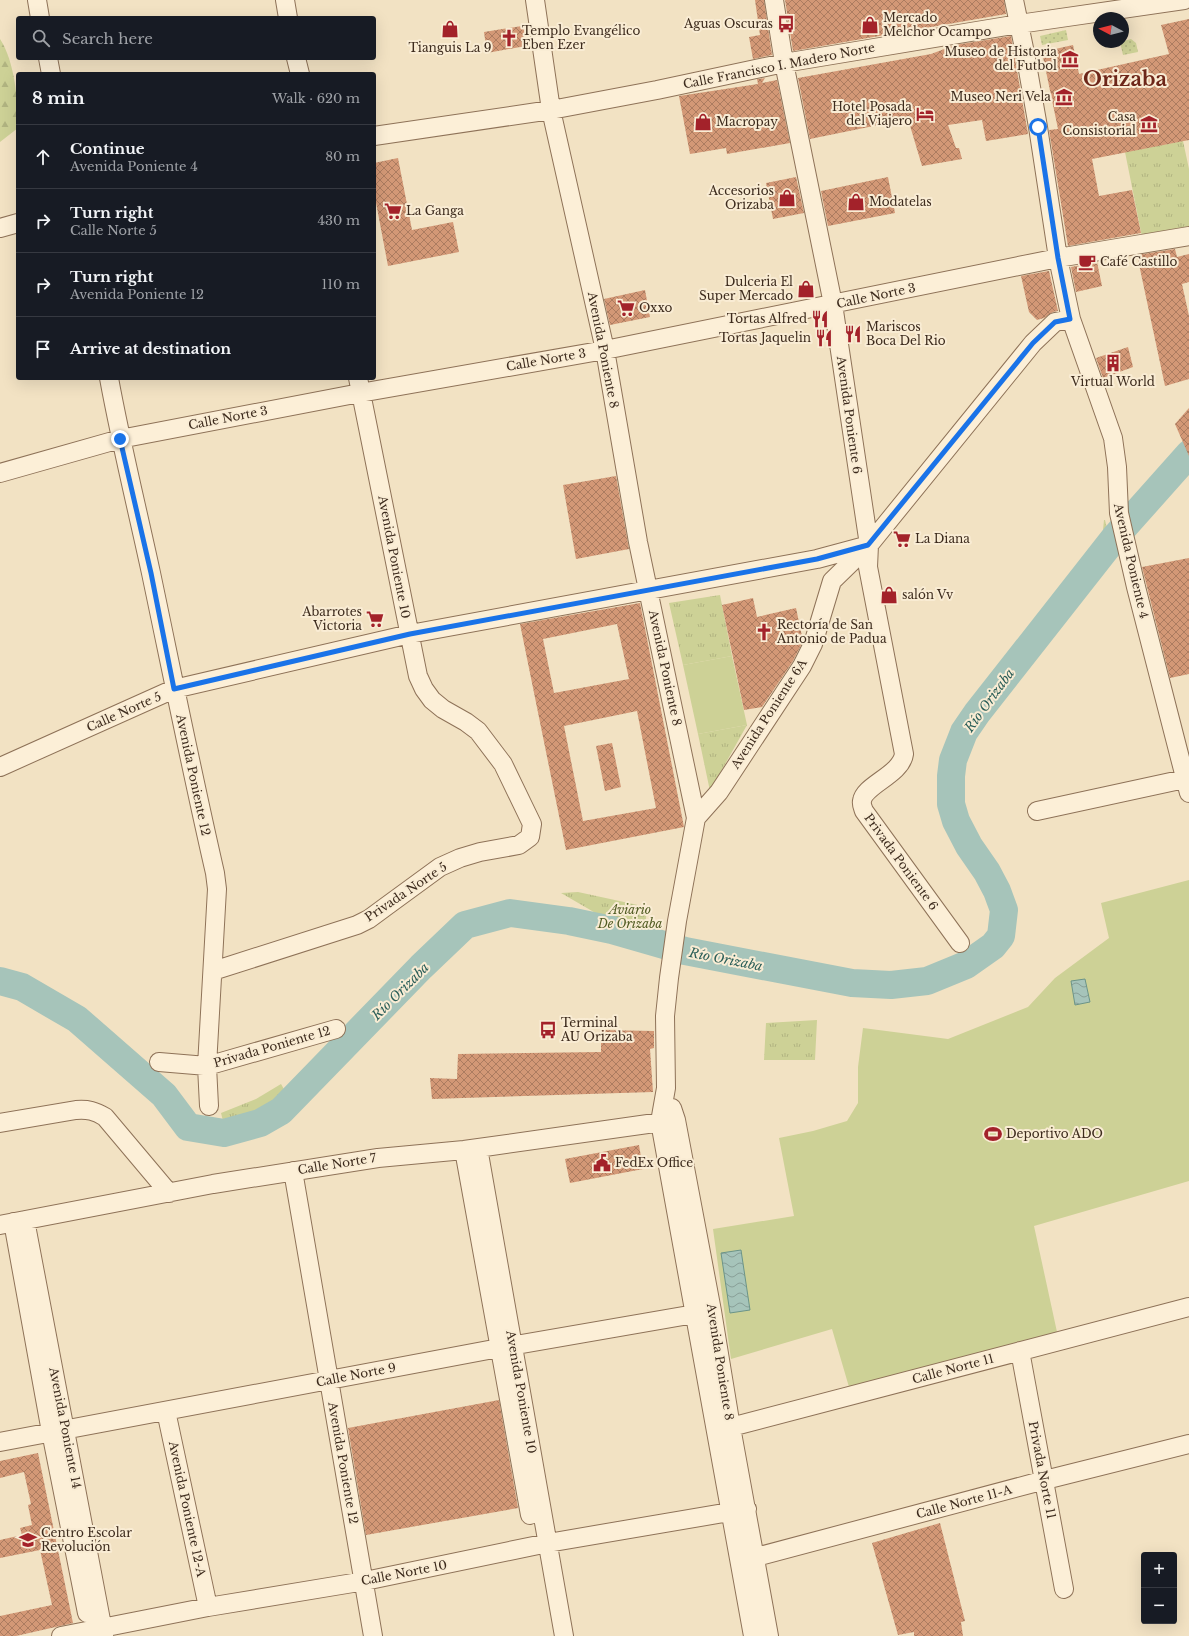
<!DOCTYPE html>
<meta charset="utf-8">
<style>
body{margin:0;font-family:"Libre Baskerville",serif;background:#20242c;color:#f1f3f6}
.controls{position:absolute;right:12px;bottom:12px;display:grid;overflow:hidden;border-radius:4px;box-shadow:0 4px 16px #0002}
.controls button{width:36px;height:36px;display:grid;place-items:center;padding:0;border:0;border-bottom:1px solid #363941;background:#171b24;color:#f1f3f6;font:20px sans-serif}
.compass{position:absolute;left:1093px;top:12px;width:36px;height:36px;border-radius:50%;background:#171b24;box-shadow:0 4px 16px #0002;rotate:277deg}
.stop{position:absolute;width:12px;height:12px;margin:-9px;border:3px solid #1a73e8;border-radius:50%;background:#fff}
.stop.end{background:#1a73e8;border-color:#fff;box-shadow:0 1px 4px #0008}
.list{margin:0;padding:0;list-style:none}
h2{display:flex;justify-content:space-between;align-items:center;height:52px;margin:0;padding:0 16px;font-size:17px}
h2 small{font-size:13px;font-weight:400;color:#9ea1a6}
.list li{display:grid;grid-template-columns:26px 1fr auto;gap:12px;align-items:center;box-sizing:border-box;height:64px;padding:0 16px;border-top:1px solid #363941}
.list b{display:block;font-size:15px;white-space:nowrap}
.list p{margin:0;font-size:13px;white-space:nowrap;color:#9ea1a6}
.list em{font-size:13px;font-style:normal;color:#9ea1a6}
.icon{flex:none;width:22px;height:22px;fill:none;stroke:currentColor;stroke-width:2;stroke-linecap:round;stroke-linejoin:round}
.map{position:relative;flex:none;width:1189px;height:1636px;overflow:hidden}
.search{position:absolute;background:#171b24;box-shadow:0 4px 16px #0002;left:16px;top:16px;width:360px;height:44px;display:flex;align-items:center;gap:10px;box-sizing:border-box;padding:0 14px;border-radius:4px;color:#9ea1a6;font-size:15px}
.panel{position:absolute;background:#171b24;box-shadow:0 4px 16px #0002;left:16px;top:72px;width:360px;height:308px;border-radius:4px}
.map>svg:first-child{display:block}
.grass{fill:url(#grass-dots)}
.forest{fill:url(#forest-firs)}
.park{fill:url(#park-tufts)}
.garden{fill:#cdd196}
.water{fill:url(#water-waves);stroke:#6b9488}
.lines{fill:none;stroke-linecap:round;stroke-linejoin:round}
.river{stroke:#a6c4ba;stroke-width:28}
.building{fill:url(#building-cross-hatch);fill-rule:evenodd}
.minor-casing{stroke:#8e7258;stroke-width:20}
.minor{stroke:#fcefd7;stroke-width:18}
.route{stroke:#1a73e8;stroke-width:5}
.labels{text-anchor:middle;stroke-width:4;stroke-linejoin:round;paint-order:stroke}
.poi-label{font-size:12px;fill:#3d2b1d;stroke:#f9ecd4;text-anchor:start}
.street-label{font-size:12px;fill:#3d2b1d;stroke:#f9ecd4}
.park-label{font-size:12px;font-style:italic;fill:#505b22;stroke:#f9ecd4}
.water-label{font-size:13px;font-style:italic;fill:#2b5e58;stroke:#f9ecd4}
.town-label{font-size:20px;font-weight:bold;fill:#6d2619;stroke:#f9ecd4}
</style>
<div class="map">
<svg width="1189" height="1636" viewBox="0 0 1189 1636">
<defs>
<pattern id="grass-dots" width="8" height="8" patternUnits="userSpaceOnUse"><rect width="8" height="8" fill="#cdd196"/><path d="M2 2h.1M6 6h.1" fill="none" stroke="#b1b481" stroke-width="1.8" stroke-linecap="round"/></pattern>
<pattern id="forest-firs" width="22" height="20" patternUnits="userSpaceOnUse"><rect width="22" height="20" fill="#cdd196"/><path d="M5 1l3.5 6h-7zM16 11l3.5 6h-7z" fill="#b1b481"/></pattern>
<pattern id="park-tufts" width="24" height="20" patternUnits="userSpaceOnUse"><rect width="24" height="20" fill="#cdd196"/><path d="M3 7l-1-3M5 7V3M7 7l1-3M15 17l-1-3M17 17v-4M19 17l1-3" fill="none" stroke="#b1b481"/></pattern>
<pattern id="water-waves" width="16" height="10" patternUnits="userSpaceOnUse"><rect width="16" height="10" fill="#a6c4ba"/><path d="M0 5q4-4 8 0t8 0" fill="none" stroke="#889f97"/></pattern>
<pattern id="building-cross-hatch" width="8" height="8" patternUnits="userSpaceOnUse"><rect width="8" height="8" fill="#d39876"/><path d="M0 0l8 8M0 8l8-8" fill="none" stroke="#ac7c60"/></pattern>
</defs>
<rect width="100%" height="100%" fill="#f2e2c3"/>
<!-- grass -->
<path class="grass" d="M1066,30L1068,40L1042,45L1040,36Z
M1131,39L1136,43L1138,52L1123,55L1120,42Z"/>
<!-- forest -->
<path class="forest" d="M0,39C15,62 18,101 18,128L0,142Z"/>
<!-- park -->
<path class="park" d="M1183,141L1189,169V228L1142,237L1125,152Z
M1104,520H1105L1112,550L1106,541L1108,539L1105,529L1103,530Z
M720,595L732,656L683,665L669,603Z
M747,725L710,791L698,734Z
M578,892L647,907L645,929L630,933L561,893Z
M817,1020L815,1060H764L766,1023Z
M281,1084L285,1091L270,1104L235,1121H223L221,1113L256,1099Z"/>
<!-- garden -->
<path class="garden" d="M732,656L747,725L698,734L683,665Z
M1189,880V1181L1034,1226L1057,1332L849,1387L832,1329L731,1359L713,1229L794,1216L779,1138L813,1131L847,1121L858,1103V1067L863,1028L948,1039L1028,1007L1055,978L1109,938L1101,903Z"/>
<!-- water -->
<path class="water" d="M1085,979L1090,1002L1075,1005L1071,981Z
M741,1250L750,1310L730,1313L721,1253Z"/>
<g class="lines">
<!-- river -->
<path class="river" d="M0,981L22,987L77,1019L164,1095L188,1127L224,1133L260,1123L281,1111L421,967L465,925L510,913L569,921L612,930L685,951L852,983L891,985L927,981L966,965L993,946L1001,936L1004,910L997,891L987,872L969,846L956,821L951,804V776L953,760L964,732L977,713L1116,536L1189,454"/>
</g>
<!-- building -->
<path class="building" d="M755,0H764L772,55L753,59L749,37L760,35Z
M785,0H1004L1006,14L793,51Z
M1189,19V140L1092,159L1099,196L1132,190L1141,233L1068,246L1049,130L1058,129L1042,52L1073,45L1079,74L1169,54L1161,25Z
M528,25L531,45L487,53L484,32Z
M1011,36L1028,134L986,141L982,120L948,125L956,148H959L962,159L922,166L908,119L810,139L798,78L931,54L955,45Z
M765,78L762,83L777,80L790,143L727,154L726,148L690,154L679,96L758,84L757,79Z
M398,158L412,230L453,222L459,252L388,266L374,192V163Z
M796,177L804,213L773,219L766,183Z
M888,177L895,213L828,226L821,191Z
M1175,249L1177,257L1189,254V282L1182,284L1189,316V379L1165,386L1137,255Z
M1097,262L1102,286L1076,292L1071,267Z
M1049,271L1058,311L1053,312L1044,318L1037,320L1029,312L1021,276Z
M645,290L650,317L610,325L604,299Z
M1128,347L1133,367L1103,378L1096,358Z
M1189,408V456L1175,424Z
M616,476L629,549L576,559L563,485Z
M1189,558V674L1170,678L1142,567Z
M753,598L757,617L796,608L803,641L793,661L762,707L744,710L722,605Z
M640,603L684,827L566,850L520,624ZM617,624L629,679L554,693L543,639ZM637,711L656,808L583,821L564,726Z
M612,743L621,787L605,791L596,746Z
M601,1030L654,1031V1048L650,1049L653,1092L432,1099L430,1078L457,1079L458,1054L601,1052Z
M639,1145L643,1169L570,1183L565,1159Z
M499,1400L518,1508L366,1535L348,1428Z
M38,1453L73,1623L16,1636H0V1616L52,1605L40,1550L0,1558V1540L22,1535L20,1528L32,1525L28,1505L31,1504L24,1472L0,1478V1461Z
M940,1523L965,1621L961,1622L963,1636H914V1632L898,1635L872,1543Z"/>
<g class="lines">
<!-- minor casing -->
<g class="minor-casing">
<path id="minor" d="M37,0L40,18
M285,0L288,18
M535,0L551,110L605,350L638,542L696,818L677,921L669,978L665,1016L666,1088L660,1122L753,1636
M774,0L784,63L833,304L869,545L868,567L904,754C901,775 864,785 862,801C861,804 863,808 864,811L960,943
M1014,0L1025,53L1038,127L1058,258L1071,319L1113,438L1117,467L1119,513L1136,587L1189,793
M48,58L51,74
M296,58L300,74
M374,136L551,110L657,90L784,63L1019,24L1184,0
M0,228L18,223
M109,378C121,444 137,508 151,573C172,673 192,773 215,873L217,889L207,1066L209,1106
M0,473L120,439L360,393L605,350L1058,258L1189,236
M0,767L174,689L410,634L817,559L869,545
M1037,811L1189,778
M696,818L719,792L802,666L813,644L832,581L869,545L1033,343L1055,322L1071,319
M213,971L357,925L369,919L388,905L440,867L460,858L480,852L519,845L530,837L532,824L503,764L478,731L466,722L443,709L432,700L424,689L418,676L358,378
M159,1062L207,1066L336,1029
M672,1108L676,1120L712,1311L731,1427L769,1636
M0,1123L76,1110C88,1109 95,1111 105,1117L169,1193
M478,1148L564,1636
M464,1150L530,1515
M293,1171L373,1636
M25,1220L104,1636
M13,1222L51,1432L87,1613
M0,1225L213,1184L378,1158L464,1150L676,1120
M1020,1351L1064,1589
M166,1411L208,1607
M719,1429L731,1427L1189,1307
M0,1442L499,1348L712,1311
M745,1560L1045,1480L1189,1444
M61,1636L208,1607L365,1581L548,1543L747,1509"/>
</g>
<!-- minor -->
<use href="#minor" class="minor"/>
</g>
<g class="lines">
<!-- route -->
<path class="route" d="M120,439L151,573L174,689L410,634L817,559L868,545L1033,343L1055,322L1070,319L1058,258L1038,127"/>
</g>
<!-- icons -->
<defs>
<g id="bus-bare" transform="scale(1.38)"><path d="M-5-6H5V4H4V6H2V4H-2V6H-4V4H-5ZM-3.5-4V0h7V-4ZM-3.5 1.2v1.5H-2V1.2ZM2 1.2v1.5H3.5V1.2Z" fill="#a3222a" stroke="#f9ecd4" stroke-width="2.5" paint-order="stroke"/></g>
<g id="shop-bare" transform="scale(1.38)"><path d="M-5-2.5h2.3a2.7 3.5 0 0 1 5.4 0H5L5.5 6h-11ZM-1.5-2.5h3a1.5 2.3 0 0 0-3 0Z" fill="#a3222a" stroke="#f9ecd4" stroke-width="2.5" paint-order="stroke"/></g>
<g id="church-bare" transform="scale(1.38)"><path d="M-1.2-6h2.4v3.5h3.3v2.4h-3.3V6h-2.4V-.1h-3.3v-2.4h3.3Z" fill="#a3222a" stroke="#f9ecd4" stroke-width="2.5" paint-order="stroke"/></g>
<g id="museum-bare" transform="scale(1.38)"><path d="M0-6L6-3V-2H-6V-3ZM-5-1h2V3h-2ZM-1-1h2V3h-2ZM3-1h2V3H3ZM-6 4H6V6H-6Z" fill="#a3222a" stroke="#f9ecd4" stroke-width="2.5" paint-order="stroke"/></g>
<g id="hotel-bare" transform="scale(1.38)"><path d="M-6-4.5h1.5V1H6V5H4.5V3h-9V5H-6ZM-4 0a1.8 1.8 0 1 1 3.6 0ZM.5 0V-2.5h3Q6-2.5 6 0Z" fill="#a3222a" stroke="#f9ecd4" stroke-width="2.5" paint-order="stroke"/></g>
<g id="supermarket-bare" transform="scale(1.38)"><path d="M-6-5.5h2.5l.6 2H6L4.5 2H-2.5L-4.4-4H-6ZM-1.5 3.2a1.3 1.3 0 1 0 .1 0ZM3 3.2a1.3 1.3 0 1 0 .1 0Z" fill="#a3222a" stroke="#f9ecd4" stroke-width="2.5" paint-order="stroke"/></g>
<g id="cafe-bare" transform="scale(1.38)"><path d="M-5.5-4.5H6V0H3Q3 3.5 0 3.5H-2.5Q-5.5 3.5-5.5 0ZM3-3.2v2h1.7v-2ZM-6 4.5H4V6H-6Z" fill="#a3222a" stroke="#f9ecd4" stroke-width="2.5" paint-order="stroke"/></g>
<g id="restaurant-bare" transform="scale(1.38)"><path d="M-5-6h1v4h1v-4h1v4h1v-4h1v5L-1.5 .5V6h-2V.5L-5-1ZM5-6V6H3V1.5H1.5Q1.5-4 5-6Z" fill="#a3222a" stroke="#f9ecd4" stroke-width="2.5" paint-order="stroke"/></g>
<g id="building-bare" transform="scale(1.38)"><path d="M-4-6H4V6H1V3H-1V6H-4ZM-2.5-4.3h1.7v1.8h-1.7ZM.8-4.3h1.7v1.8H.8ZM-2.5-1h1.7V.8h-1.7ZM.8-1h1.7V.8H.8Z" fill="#a3222a" stroke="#f9ecd4" stroke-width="2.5" paint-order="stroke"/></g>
<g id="stadium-bare" transform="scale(1.38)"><path d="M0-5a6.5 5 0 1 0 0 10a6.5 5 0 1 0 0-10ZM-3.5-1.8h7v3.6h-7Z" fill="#a3222a" stroke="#f9ecd4" stroke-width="2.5" paint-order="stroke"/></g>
<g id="civic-bare" transform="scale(1.38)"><path d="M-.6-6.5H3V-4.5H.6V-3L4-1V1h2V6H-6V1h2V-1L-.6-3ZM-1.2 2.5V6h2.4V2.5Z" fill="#a3222a" stroke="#f9ecd4" stroke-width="2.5" paint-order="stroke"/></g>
<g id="school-bare" transform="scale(1.38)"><path d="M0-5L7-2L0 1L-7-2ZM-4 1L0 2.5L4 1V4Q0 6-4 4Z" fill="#a3222a" stroke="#f9ecd4" stroke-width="2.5" paint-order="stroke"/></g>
</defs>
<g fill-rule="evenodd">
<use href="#bus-bare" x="786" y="24"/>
<use href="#shop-bare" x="870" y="25"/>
<use href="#shop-bare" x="450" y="29"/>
<use href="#church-bare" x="509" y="38"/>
<use href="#museum-bare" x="1070" y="59"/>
<use href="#museum-bare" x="1064" y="97"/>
<use href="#hotel-bare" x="925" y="114"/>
<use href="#shop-bare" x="703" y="122"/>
<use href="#museum-bare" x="1149" y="124"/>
<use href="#shop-bare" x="787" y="198"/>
<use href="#shop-bare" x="856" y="202"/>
<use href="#supermarket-bare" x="393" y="211"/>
<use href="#cafe-bare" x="1087" y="262"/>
<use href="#shop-bare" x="806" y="289"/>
<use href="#supermarket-bare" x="626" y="308"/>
<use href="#restaurant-bare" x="820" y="319"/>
<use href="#restaurant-bare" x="853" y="334"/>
<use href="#restaurant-bare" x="824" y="338"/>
<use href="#building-bare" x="1113" y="363"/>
<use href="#supermarket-bare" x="902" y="539"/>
<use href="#shop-bare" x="889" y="595"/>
<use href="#supermarket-bare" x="375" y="619"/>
<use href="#church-bare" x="764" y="632"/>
<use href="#bus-bare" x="548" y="1030"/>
<use href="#stadium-bare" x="993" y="1134"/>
<use href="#civic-bare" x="602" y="1163"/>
<use href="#school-bare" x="28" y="1540"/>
</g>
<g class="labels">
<!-- poi labels -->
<g class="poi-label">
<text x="883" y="22">Mercado<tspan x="883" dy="14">Melchor Ocampo</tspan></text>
<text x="773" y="28" text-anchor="end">Aguas Oscuras</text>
<text x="522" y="35">Templo Evangélico<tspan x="522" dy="14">Eben Ezer</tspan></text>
<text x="450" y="52" text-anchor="middle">Tianguis La 9</text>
<text x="1057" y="56" text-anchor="end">Museo de Historia<tspan x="1057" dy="14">del Futbol</tspan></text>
<text x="1051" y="101" text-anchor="end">Museo Neri Vela</text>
<text x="912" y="111" text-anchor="end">Hotel Posada<tspan x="912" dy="14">del Viajero</tspan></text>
<text x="1136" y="121" text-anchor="end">Casa<tspan x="1136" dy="14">Consistorial</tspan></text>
<text x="716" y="126">Macropay</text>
<text x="774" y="195" text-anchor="end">Accesorios<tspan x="774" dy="14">Orizaba</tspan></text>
<text x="869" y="206">Modatelas</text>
<text x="406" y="215">La Ganga</text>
<text x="1100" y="266">Café Castillo</text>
<text x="793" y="286" text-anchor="end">Dulceria El<tspan x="793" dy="14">Super Mercado</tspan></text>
<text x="639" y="312">Oxxo</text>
<text x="807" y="323" text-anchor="end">Tortas Alfred</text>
<text x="866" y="331">Mariscos<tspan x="866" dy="14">Boca Del Rio</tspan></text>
<text x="811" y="342" text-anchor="end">Tortas Jaquelin</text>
<text x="1113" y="386" text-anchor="middle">Virtual World</text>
<text x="915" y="543">La Diana</text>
<text x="902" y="599">salón Vv</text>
<text x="362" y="616" text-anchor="end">Abarrotes<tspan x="362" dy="14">Victoria</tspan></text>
<text x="777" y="629">Rectoría de San<tspan x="777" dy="14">Antonio de Padua</tspan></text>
<text x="561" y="1027">Terminal<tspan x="561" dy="14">AU Orizaba</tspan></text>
<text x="1006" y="1138">Deportivo ADO</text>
<text x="615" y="1167">FedEx Office</text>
<text x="41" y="1537">Centro Escolar<tspan x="41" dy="14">Revolución</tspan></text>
</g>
<!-- street labels -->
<g class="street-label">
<text transform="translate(779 66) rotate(-11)" y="4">Calle Francisco I. Madero Norte</text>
<text transform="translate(876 296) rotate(-12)" y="4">Calle Norte 3</text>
<text transform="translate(603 350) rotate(79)" y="4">Avenida Poniente 8</text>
<text transform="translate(546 360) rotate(-10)" y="4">Calle Norte 3</text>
<text transform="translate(849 415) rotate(82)" y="4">Avenida Poniente 6</text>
<text transform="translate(228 418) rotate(-11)" y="4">Calle Norte 3</text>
<text transform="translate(394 557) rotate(79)" y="4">Avenida Poniente 10</text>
<text transform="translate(1131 561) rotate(77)" y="4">Avenida Poniente 4</text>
<text transform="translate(665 668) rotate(78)" y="4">Avenida Poniente 8</text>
<text transform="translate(124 712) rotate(-24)" y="4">Calle Norte 5</text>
<text transform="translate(769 714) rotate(-57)" y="4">Avenida Poniente 6A</text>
<text transform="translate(193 775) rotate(78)" y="4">Avenida Poniente 12</text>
<text transform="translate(901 862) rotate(54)" y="4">Privada Poniente 6</text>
<text transform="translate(406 892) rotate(-34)" y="4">Privada Norte 5</text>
<text transform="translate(272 1047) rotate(-16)" y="4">Privada Poniente 12</text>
<text transform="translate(337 1164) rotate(-9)" y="4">Calle Norte 7</text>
<text transform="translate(720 1362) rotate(81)" y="4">Avenida Poniente 8</text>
<text transform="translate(953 1369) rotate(-15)" y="4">Calle Norte 11</text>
<text transform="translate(356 1375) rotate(-11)" y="4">Calle Norte 9</text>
<text transform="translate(521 1392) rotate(80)" y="4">Avenida Poniente 10</text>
<text transform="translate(65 1428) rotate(79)" y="4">Avenida Poniente 14</text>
<text transform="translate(343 1463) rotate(80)" y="4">Avenida Poniente 12</text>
<text transform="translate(1042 1470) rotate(79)" y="4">Privada Norte 11</text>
<text transform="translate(964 1502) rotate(-15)" y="4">Calle Norte 11-A</text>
<text transform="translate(187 1509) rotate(78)" y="4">Avenida Poniente 12-A</text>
<text transform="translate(404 1573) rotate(-11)" y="4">Calle Norte 10</text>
</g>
<!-- park labels -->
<g class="park-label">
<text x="630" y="914">Aviario<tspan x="630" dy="14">De Orizaba</tspan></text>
</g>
<!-- water labels -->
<g class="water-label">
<text transform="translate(989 700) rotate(-54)" y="5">Río Orizaba</text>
<text transform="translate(726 959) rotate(11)" y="5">Río Orizaba</text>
<text transform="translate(400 991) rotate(-45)" y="5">Río Orizaba</text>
</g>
<!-- town labels -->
<g class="town-label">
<text x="1125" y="86">Orizaba</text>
</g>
</g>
</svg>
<div class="controls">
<button>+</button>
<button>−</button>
</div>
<svg class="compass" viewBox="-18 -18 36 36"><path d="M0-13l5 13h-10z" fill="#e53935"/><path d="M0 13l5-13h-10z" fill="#9ea1a6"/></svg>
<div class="stop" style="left:1038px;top:127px"></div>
<div class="stop end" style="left:120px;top:439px"></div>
<div class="search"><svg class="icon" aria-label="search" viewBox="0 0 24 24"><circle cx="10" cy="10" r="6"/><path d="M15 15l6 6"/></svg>Search here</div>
<section class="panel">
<h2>8 min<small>Walk · 620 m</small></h2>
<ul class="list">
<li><svg class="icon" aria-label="ahead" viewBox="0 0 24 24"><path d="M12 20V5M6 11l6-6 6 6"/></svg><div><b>Continue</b><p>Avenida Poniente 4</p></div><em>80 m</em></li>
<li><svg class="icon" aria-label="right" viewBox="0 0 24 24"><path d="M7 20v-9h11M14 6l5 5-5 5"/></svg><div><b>Turn right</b><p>Calle Norte 5</p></div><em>430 m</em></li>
<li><svg class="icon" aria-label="right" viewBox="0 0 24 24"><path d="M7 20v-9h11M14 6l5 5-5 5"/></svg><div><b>Turn right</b><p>Avenida Poniente 12</p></div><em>110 m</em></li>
<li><svg class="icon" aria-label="arrive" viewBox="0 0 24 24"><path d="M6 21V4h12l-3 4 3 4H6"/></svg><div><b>Arrive at destination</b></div></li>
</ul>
</section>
</div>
